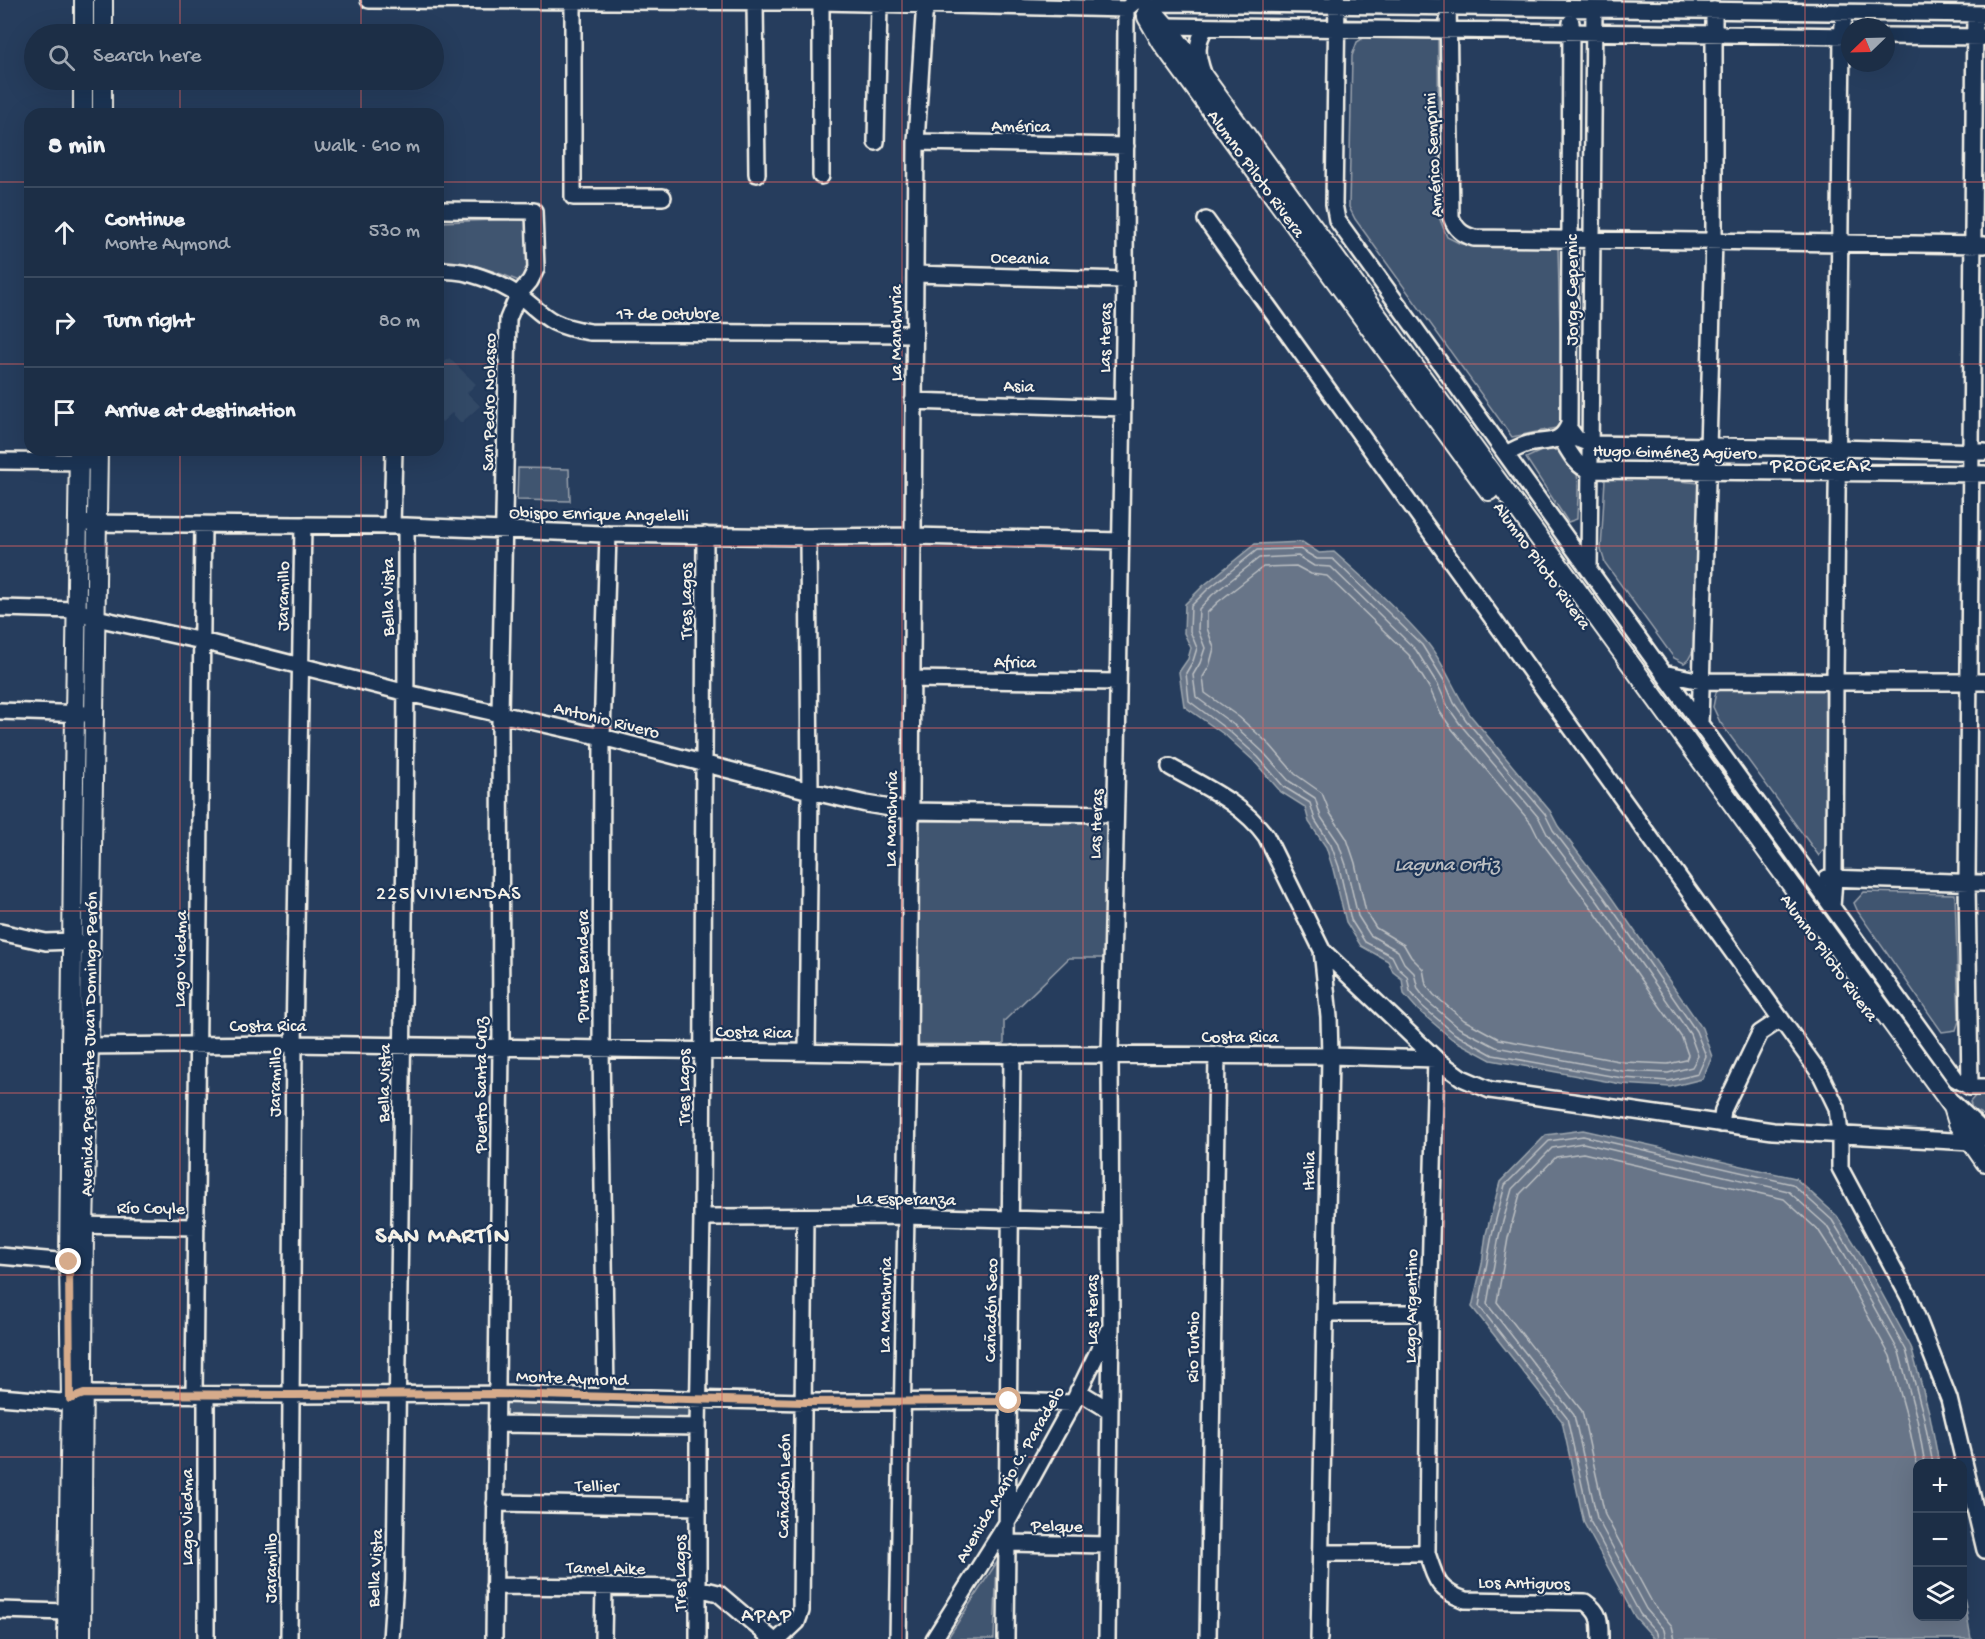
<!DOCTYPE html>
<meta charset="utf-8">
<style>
body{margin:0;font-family:"Gochi Hand",sans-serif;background:#293a51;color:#f1f3f6}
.controls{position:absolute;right:18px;bottom:18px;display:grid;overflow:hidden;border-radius:12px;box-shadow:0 6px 24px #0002}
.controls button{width:54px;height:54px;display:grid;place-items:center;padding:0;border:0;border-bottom:2px solid #3a4a5f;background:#1c2e46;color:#f1f3f6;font:30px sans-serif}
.compass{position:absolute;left:1841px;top:18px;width:54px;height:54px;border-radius:50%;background:#1c2e46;box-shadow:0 6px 24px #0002;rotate:247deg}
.stop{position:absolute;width:18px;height:18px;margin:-14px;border:4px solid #d6ab8b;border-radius:50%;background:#fff}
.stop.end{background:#d6ab8b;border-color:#fff;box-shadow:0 2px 6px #0008}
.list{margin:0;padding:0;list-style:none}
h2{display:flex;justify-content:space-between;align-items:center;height:78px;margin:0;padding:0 24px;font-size:26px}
h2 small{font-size:20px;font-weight:400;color:#a0a8b3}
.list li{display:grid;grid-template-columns:39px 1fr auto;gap:18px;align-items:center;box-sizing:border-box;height:90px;padding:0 24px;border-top:2px solid #3a4a5f}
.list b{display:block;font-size:22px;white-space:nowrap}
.list p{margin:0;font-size:20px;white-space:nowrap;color:#a0a8b3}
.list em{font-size:20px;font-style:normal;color:#a0a8b3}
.icon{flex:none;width:33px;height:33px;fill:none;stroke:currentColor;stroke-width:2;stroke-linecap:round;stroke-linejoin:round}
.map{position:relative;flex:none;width:1985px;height:1639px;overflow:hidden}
.search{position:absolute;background:#1c2e46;box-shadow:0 6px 24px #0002;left:24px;top:24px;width:420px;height:66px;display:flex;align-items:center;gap:15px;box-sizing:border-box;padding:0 21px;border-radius:33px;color:#a0a8b3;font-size:22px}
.panel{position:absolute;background:#1c2e46;box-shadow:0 6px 24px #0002;left:24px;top:108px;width:420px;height:348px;border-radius:18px}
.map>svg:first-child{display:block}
.built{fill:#334966}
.green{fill:#40546f;stroke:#9aa2ac;stroke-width:1.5}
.water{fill:#677588;stroke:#9fa7ae;stroke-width:1.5}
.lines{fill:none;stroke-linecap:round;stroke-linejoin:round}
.shore{stroke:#bcbfc2;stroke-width:1.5}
.minor-casing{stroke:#f4f1e8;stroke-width:20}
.major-casing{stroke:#f4f1e8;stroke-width:22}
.minor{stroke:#1d3557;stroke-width:15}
.major{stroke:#1d3557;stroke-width:18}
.route{stroke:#d6ab8b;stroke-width:8}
.grid{fill:none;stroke:#df6462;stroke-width:1.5;stroke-opacity:0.55}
.labels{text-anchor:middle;stroke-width:4.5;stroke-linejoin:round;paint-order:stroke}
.street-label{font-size:18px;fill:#f4f1e8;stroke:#1d3557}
.neighbourhood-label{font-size:20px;letter-spacing:1.5px;fill:#f4f1e8;stroke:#1d3557}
.water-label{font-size:20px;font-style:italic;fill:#bcbfc2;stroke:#1d3557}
.district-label{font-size:24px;font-weight:bold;letter-spacing:1.5px;fill:#f4f1e8;stroke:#1d3557}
</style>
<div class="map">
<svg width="1985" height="1639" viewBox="0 0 1985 1639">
<rect width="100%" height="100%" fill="#263d5d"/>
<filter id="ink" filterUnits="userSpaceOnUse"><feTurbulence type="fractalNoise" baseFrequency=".0167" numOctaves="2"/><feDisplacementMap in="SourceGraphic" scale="12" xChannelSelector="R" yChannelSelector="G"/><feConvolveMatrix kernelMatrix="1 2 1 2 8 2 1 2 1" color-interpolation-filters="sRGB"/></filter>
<g filter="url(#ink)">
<!-- built -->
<path class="built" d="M449,358L476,384L467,393L480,406L461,423L452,413L442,422L438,417V363L441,366Z"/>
<!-- green -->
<path class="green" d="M1365,37L1438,39L1439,217L1447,237L1461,244L1558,246L1562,420L1556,428L1512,437L1355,219L1349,207L1352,56L1357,42Z
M524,219L529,228L527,277L519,281C492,270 467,261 438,260V222Z
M1541,451C1547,451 1555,449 1560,451C1585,461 1577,499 1577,519L1568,522L1526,458Z
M518,468L569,469L570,501L517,500Z
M1613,475L1700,483L1695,647L1688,660L1684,663L1674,658L1605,563L1601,550L1605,479Z
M1732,685H1825L1828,844L1819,856L1720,722L1713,707L1716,692Z
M918,821L1109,823L1108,958H1069L1004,1021V1045L916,1044Z
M1864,892L1955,894L1959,1021L1956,1030L1942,1032L1858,912L1854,903Z
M1976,1095H1985V1116L1972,1109L1970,1102Z
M506,1402L693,1409L690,1420L503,1417Z
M997,1562L994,1639H947Z"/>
<!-- water -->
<path class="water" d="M1302,542L1319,553L1334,552C1366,580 1398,609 1425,640C1445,663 1454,692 1471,716L1550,811L1558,826L1609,894L1702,1028L1712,1057L1702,1079L1670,1087L1621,1084L1491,1060L1452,1039L1418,1010L1404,994L1402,979L1393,972L1388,961L1361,946L1346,922L1333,869L1326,847L1309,822L1305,807L1281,792L1254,761L1225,735L1184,706L1179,672L1188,659L1191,648L1184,633L1185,604L1203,586L1255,544Z
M1583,1130L1795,1178L1837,1216L1857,1248L1911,1347L1930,1416L1939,1463L1918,1464V1616H1962L1963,1590L1971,1639H1655L1635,1617L1584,1523L1562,1421L1472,1307L1482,1264L1486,1234L1500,1182L1546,1135Z"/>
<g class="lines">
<!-- shore -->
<path class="shore" d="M1300,549L1317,559H1333L1422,645L1445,682L1454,703L1466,720L1545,814L1553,830L1604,897L1696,1031L1706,1056L1698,1074L1669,1081L1622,1078L1493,1055L1455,1034L1422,1006L1410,991L1407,976L1398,968L1392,956L1365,942L1351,920L1339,867L1331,845L1315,820L1310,803L1284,787L1258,757L1229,731L1189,701L1186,673L1193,661L1197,648L1190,631L1191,606L1207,590L1257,550Z
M1298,556L1314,566L1331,567L1416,650L1438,685L1448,707L1460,724L1539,818L1547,834L1598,902L1690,1034L1698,1056L1692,1067L1668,1073L1622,1071L1496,1047L1459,1028L1427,1001L1418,989L1414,973L1404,963L1398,951L1370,935L1358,916L1346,865L1338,842L1321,817L1315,798L1289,781L1263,752L1234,725L1196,697L1193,675L1200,663L1205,648L1198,630L1199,609L1212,595L1259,558Z
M1263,567L1296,566L1311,574L1327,576L1409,655L1430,689L1440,712L1452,729L1531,823L1539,839L1591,907L1682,1038L1688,1055L1686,1060L1668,1064L1624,1062L1499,1039L1464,1020L1434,995L1426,985L1423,969L1411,957L1404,945L1376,928L1366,912L1355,863L1347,839L1330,813L1322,793L1295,774L1270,745L1239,717L1205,693L1203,677L1209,667L1214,648L1207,628V613L1218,602Z
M1658,1639L1657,1633L1640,1614L1590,1521L1567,1418L1479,1306L1492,1235L1505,1185L1549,1141L1583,1136L1792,1184L1832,1220L1851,1251L1906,1350L1924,1418L1933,1464
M1666,1639L1664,1630L1646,1609L1597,1518L1574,1415L1487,1304L1499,1236L1512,1189L1552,1148L1583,1143L1788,1191L1826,1225L1845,1255L1899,1352L1917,1419L1925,1464
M1675,1639L1672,1626L1653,1604L1605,1515L1582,1411L1497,1302L1508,1238L1520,1194L1556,1157L1583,1153L1784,1199L1819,1231L1837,1259L1890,1356L1908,1421L1918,1470"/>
<!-- minor casing -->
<g class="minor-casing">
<path id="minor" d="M369,0L821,2L1126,9L1132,4
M821,0V176
M1337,0L1334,204L1337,220L1956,1079L1970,1087H1985
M1448,0L1451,217C1456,229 1461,234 1474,238L1985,245
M755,1L757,174
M573,2V197H663
M1145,13L1163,3L1985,14
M1161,29L1166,26L1850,36
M1886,36L1985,37
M1203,73C1197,56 1195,43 1206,27
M876,142L879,4
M916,142L1126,146
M438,210L534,211L536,269L530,281L518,295L508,319L500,713L501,1047L494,1639
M1206,220L1821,1075L1837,1108L1840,1134V1168L1910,1299L1949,1399L1985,1550
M438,271C465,268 499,282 521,297C532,305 542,316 554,322C566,328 578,330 590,332L914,334
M915,274L1125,280
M913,401L1123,408
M1568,427L1577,439L1590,444L1837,448L1985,452
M1561,438C1568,449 1576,467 1589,470L1985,474
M1506,454C1513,450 1520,446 1528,444C1547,439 1560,446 1569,424L1571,22
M0,461L90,462
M85,523L406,526L603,534L808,537L913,536L1120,541
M392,526L394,450
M1589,570L1594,10
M0,608L76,610L96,618L202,641L407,693L602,737L810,791L866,804L909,811L1115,814
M1663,673L1701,681L1985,682
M912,679L1117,682
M0,711L87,714
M1700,724L1714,240V10
M1170,767C1205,787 1242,803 1266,836L1322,950L1329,1017L1330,1056L1319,1639
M1827,878L1985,883
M1832,907L1834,879L1835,680L1842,36L1844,13
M0,932L46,942L73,941L83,944
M1322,950L1436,1059L1462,1078L1490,1090L1773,1131L1971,1142L1985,1137
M80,1046L294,1044L909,1054L1330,1056L1436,1059
M807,1051L810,791L808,537
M1970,1087L1967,883L1975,14
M1952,1102L1985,1133
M1721,1124L1723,1110L1760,1033L1781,1019
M702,1217L905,1216L1110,1222
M73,1225L196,1227
M0,1256L69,1262L80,1257
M1325,1313H1429
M1078,1391L1109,1410
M194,1395L203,524
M206,1395V1639
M0,1397L61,1402L84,1394L290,1395L497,1394L804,1402L1009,1401L1073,1403
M606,1397L601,1048L602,737L608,534
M496,1424L698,1427
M495,1503L698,1507
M1007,1543L1107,1545
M1321,1553H1427C1436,1580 1437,1590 1465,1600L1585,1602C1601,1613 1600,1622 1600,1639
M1427,1553L1429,1313L1436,1059
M494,1586L698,1588L718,1593L772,1639
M0,1610L67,1612
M289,1639L294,1044L303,525
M391,1639L395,1580C399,1229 407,878 406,526
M603,1639L604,1587
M698,1639V1427L702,1217L705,535
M779,1639L797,1622L801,1611L805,1217
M898,1639L909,1054L916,142L924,17L927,0
M934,1639L1007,1523L1073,1403L1108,1331
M1006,1639L1012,1054
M1107,1639L1111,1325L1110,1054L1117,753L1125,280L1126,9
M1208,1639L1217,1055"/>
</g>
<!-- major casing -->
<g class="major-casing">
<path id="major" d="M1143,0L1171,32L1953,1107L1958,1123L1985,1162
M1147,17L1162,43L1489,491
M84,34V0
M103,34V0
M83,114V80
M102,114V80
M67,1639L71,1399L69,1262L73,849L79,450
M81,1639L84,1226L89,1046L98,450"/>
</g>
<!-- minor -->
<use href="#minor" class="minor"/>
<!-- major -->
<use href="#major" class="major"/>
</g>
</g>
<g class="lines" filter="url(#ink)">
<!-- route -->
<path class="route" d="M69,1262L70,1399L84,1394L290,1395L497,1394L804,1402L1009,1401"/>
</g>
<!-- grid -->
<path class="grid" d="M180,0V34M361,0V34M541,0V1639M722,0V1639M902,0V1639M1083,0V1639M1263,0V1639M1444,0V1639M1624,0V1639M1805,0V1639M180,80V114M361,80V114M0,182H30M438,182H1985M0,364H30M438,364H1985M180,450V1639M361,450V1639M0,546H1985M0,728H1985M0,911H1985M0,1093H1985M0,1275H1985M0,1457H1985"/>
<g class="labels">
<!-- street labels -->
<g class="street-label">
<text transform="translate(1021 125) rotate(1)" y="6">América</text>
<text transform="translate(1432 155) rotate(-93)" y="6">Américo Semprini</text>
<text transform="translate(1257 173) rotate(54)" y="6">Alumno Piloto Rivera</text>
<text transform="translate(1020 257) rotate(2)" y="6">Oceania</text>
<text transform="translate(1571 290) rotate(-90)" y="6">Jorge Cepernic</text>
<text x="668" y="319">17 de Octubre</text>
<text transform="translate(895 333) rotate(-90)" y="6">La Manchuria</text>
<text transform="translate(1104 338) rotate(-89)" y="6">Las Heras</text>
<text transform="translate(1019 385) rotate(2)" y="6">Asia</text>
<text transform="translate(488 402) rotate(-89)" y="6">San Pedro Nolasco</text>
<text transform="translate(1675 451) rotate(1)" y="6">Hugo Giménez Agüero</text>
<text transform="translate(599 513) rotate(1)" y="6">Obispo Enrique Angelelli</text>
<text transform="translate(1543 565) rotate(54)" y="6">Alumno Piloto Rivera</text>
<text transform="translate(282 596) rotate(-89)" y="6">Jaramillo</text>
<text transform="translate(387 597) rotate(-90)" y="6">Bella Vista</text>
<text transform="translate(685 601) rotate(-90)" y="6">Tres Lagos</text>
<text transform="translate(1015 661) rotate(1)" y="6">Africa</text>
<text transform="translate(607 719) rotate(14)" y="6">Antonio Rivero</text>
<text transform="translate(890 819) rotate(-89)" y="6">La Manchuria</text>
<text transform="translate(1095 824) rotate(-88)" y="6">Las Heras</text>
<text transform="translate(1830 957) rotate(54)" y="6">Alumno Piloto Rivera</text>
<text transform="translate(179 959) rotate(-89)" y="6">Lago Viedma</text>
<text transform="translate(582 966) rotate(-90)" y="6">Punta Bandera</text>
<text x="268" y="1031">Costa Rica</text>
<text transform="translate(754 1031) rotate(1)" y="6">Costa Rica</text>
<text x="1240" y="1042">Costa Rica</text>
<text transform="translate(88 1044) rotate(-89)" y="6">Avenida Presidente Juan Domingo Perón</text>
<text transform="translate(274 1082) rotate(-89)" y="6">Jaramillo</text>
<text transform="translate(383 1083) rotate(-89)" y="6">Bella Vista</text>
<text transform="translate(480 1085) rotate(-90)" y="6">Puerto Santa Cruz</text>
<text transform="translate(683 1087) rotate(-90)" y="6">Tres Lagos</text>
<text transform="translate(1308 1171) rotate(-89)" y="6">Italia</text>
<text transform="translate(906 1198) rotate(1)" y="6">La Esperanza</text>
<text transform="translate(151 1207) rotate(1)" y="6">Río Coyle</text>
<text transform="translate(884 1305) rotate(-89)" y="6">La Manchuria</text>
<text transform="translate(1410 1306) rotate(-89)" y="6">Lago Argentino</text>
<text transform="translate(990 1310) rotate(-89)" y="6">Cañadón Seco</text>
<text transform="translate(1091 1310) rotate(-90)" y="6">Las Heras</text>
<text transform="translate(1192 1347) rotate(-89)" y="6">Rio Turbio</text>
<text transform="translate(572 1377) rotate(2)" y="6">Monte Aymond</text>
<text transform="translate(1009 1474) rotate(-60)" y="6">Avenida Mario C. Paradelo</text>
<text transform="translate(597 1485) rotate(1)" y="6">Tellier</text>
<text transform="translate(783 1486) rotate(-89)" y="6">Cañadón León</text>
<text transform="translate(186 1517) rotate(-90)" y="6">Lago Viedma</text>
<text transform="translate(1057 1525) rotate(1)" y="6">Pelque</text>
<text transform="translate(606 1567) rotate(1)" y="6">Tamel Aike</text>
<text transform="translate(270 1568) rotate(-90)" y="6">Jaramillo</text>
<text transform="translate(374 1568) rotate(-87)" y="6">Bella Vista</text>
<text transform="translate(679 1573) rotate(-90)" y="6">Tres Lagos</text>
<text transform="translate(1524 1582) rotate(1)" y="6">Los Antiguos</text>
</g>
<!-- neighbourhood labels -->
<g class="neighbourhood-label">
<text x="1821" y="471">PROCREAR</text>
<text x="449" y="899">225 VIVIENDAS</text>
<text x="767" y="1621">APAP</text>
</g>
<!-- water labels -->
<g class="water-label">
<text x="1447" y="870">Laguna Ortiz</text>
</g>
<!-- district labels -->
<g class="district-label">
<text x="443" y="1242">SAN MARTÍN</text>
</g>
</g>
</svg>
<div class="controls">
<button>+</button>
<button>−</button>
<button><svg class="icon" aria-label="layers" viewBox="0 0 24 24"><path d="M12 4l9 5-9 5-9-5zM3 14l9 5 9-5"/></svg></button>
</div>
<svg class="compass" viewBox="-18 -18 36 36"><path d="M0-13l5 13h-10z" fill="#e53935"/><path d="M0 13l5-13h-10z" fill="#a0a8b3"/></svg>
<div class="stop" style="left:1009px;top:1401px"></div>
<div class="stop end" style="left:69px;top:1262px"></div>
<div class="search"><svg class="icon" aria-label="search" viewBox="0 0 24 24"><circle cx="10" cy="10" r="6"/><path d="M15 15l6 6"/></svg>Search here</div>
<section class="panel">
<h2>8 min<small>Walk · 610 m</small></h2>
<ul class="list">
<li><svg class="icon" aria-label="ahead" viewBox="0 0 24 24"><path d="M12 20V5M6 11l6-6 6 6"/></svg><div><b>Continue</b><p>Monte Aymond</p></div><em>530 m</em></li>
<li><svg class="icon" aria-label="right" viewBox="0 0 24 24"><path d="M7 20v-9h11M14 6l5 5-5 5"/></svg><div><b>Turn right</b></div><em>80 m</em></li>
<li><svg class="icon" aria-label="arrive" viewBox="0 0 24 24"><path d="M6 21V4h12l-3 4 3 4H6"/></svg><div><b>Arrive at destination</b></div></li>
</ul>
</section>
</div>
